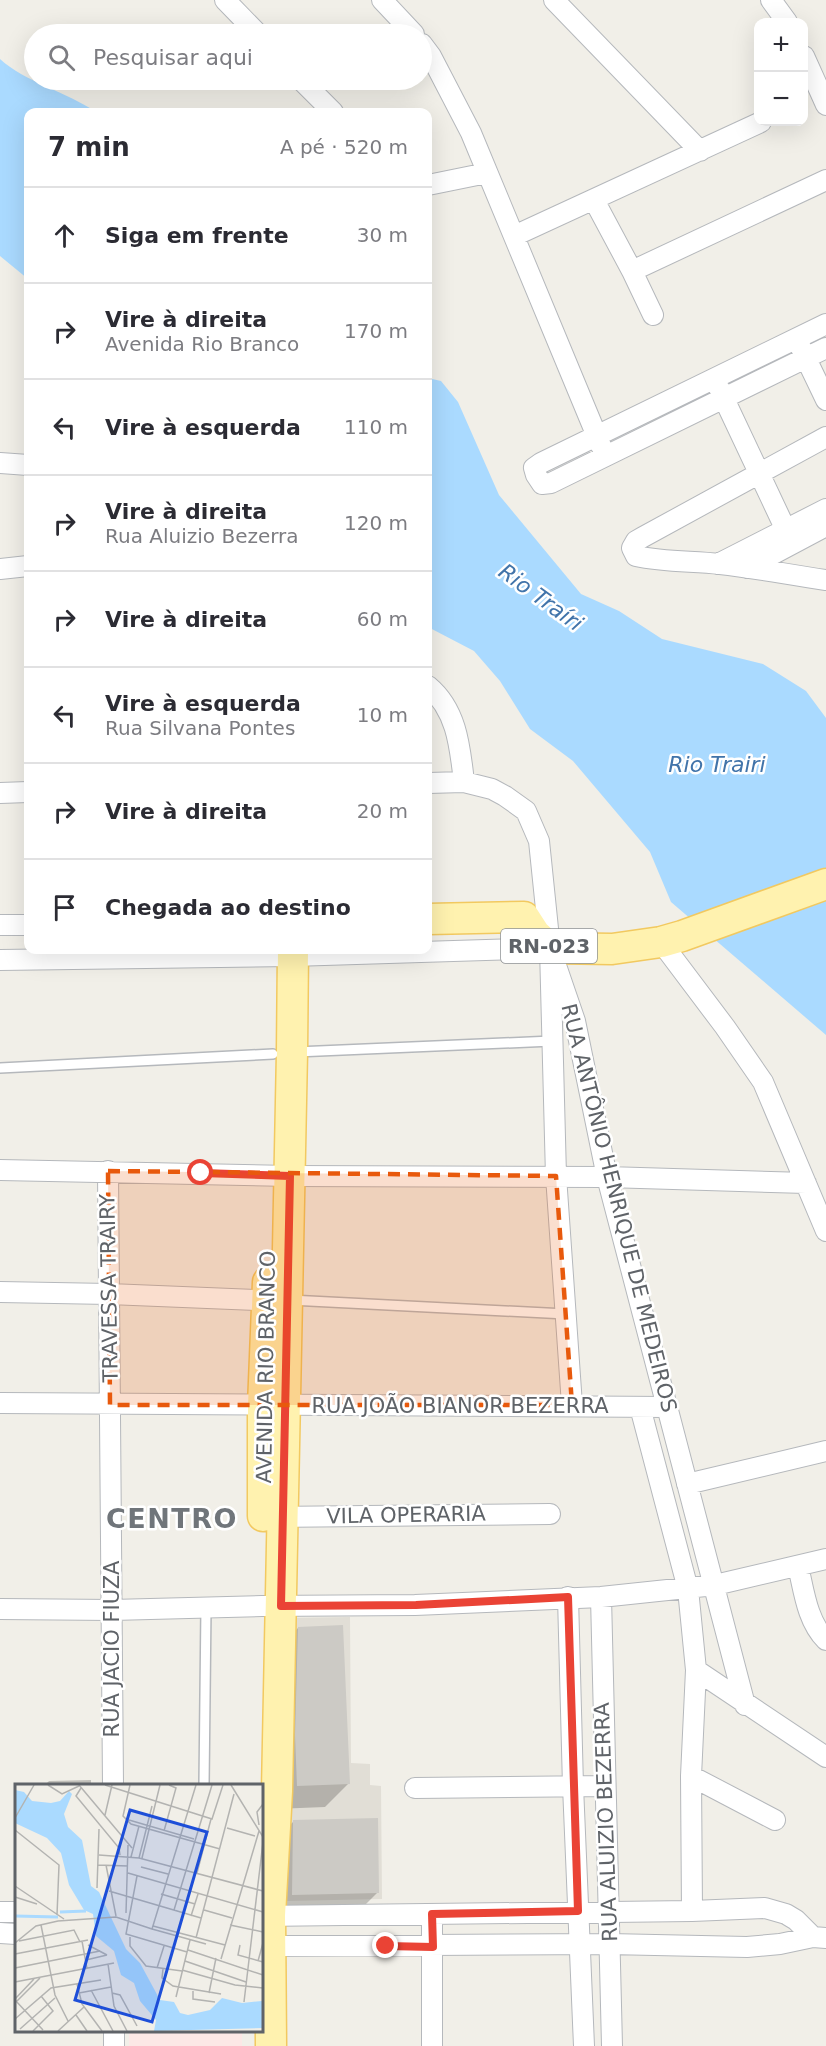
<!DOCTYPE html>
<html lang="pt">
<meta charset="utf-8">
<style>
body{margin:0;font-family:"DejaVu Sans",sans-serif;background:#f2f2f3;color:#2b2b33}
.controls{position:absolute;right:18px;top:18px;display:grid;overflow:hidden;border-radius:12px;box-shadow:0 6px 24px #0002}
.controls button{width:54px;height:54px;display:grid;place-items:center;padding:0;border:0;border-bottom:2px solid #e1e1e2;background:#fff;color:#2b2b33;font:30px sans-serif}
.stop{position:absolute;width:18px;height:18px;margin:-14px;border:4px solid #ea4335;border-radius:50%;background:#fff}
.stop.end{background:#ea4335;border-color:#fff;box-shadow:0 2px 6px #0008}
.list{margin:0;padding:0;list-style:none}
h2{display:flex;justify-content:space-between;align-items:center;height:78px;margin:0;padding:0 24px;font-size:26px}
h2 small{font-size:20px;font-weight:400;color:#7c7c81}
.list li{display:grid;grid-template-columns:39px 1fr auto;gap:18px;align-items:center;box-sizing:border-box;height:96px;padding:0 24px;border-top:2px solid #e1e1e2}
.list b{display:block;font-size:22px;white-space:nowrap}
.list p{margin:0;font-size:20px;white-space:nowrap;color:#7c7c81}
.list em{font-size:20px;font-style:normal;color:#7c7c81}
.icon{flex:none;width:33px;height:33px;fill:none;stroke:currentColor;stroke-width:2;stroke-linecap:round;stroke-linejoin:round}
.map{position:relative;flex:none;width:826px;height:2046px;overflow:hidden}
.search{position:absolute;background:#fff;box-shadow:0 6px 24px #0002;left:24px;top:24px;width:408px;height:66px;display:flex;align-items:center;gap:15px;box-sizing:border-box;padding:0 21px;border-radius:33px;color:#7c7c81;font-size:22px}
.panel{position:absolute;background:#fff;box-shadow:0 6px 24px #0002;left:24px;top:108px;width:408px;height:846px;border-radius:12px}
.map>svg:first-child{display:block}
.education{fill:#e1ded6}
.medical{fill:#fce8e6}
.water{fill:#aadaff}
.shadow{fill:#0003}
.building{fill:#cccac5}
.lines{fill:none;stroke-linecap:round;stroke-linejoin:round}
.lane-casing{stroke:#b5b8bc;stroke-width:12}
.street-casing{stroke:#b5b8bc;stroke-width:22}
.primary-casing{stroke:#f2c960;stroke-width:33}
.lane{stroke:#fff;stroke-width:9}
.street{stroke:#fff;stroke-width:20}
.primary{stroke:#fff2af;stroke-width:30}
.route{stroke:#ea4335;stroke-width:8}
.marked{fill:#e8590c;fill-opacity:0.2;stroke:#e8590c;stroke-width:4.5;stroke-dasharray:12 8;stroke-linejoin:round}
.labels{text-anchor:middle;stroke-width:5;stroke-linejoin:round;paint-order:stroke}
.shield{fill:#fff;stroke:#8f9295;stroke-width:1.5}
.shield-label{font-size:20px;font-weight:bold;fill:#5f6368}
.street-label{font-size:21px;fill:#5f6368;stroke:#fff}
.water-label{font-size:22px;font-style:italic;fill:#4174aa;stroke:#fff}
.district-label{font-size:27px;font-weight:bold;letter-spacing:1.5px;fill:#70757a;stroke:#fff}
.inset-river{fill:none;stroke:#aadaff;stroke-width:3}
.inset-road{fill:none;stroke:#b3b3b1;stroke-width:1.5}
.view{fill:#1d4ed8;fill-opacity:0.15;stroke:#1d4ed8;stroke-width:3}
.inset-edge{fill:none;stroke:#5f6368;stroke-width:3}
</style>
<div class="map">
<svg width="826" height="2046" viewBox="0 0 826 2046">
<rect width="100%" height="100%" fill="#f1efe8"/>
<!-- education -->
<path class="education" d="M350,1617L351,1763L370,1764V1785L381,1786L382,1899L286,1901L282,1618Z"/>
<!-- medical -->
<path class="medical" d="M129,2030H242V2046H129Z"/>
<!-- water -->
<path class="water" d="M0,59C25,82 67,92 96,112H28V279L0,256Z
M428,378L441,381L458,402L499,495L581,594L619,611L662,639L763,664L806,691L826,718V1035L671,902L650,852L573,761L530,729L500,681L474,651L428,627Z"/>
<!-- shadow -->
<path class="shadow" d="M298,1628L348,1784L325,1807L275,1809V1652Z
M91,1780V1785H45L49,1781Z
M293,1822L378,1892L354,1916L269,1918L270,1845Z"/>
<!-- building -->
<path class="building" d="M343,1625L350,1784L297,1786L295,1735L298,1627Z
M378,1818L379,1893L292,1895L293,1820Z"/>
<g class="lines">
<!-- lane casing -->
<g class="lane-casing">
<path id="lane" d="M296,1052L552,1041
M0,1068L273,1054
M290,1300L566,1314
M204,1785L206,1607"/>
</g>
<!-- street casing -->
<g class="street-casing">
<path id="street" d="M225,0L258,34
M382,0L414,34
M554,0L700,151
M771,0L787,22
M422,44L431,56L471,133L601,446
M804,56L826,105
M301,80L333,112
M428,185L487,173
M594,200L632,271L653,315
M514,236L761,122
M632,271L826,180
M826,324L541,463L534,468L536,475L542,484L551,483L826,348
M801,348L826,400
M719,388L792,543
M826,437L643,537L636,541L632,548L636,556C664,562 691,561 720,564C755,568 791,575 826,580
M0,463L28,465
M718,564L826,509
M747,568L826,526
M0,569L28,566
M428,686C457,710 460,747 464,782
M428,783L464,782L492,789L505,796L526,811L539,841L550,948L556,1176L572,1405
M0,793L28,792
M0,925H28
M661,942L725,1027L763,1082L826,1231
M550,948L575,1021L607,1177L745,1705
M0,960L292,956L550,948
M0,1170L290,1176L607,1177L806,1183
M108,1171L113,1785
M0,1292L109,1294L279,1301
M0,1403L667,1407
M640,1407L688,1589L696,1670L691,1776L692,1911
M687,1484L826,1451
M271,1517L550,1514
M798,1566C804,1591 807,1621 826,1640
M568,1597L573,1786L584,2046
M601,1597L612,2046
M0,1609L112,1610L262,1606L415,1605L601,1597L715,1585L826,1559
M696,1670L826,1757
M691,1776L775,1820
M415,1788L605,1786
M0,1912H16
M432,1914V2046
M261,1916L692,1911L765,1908L786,1914L796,1920L813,1937
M0,1933L16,1934
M261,1946L609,1944L747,1947L780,1944L813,1937L826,1938
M114,2030V2046"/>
</g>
<!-- primary casing -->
<g class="primary-casing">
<path id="primary" d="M428,919L524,917L535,934L550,948L612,949L661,942L682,936L826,884
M263,1516V1406L268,1282
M271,2046L270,1915L277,1791L292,1052L293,950"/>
</g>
<!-- lane -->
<use href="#lane" class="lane"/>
<!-- street -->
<use href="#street" class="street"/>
<!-- primary -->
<use href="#primary" class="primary"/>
</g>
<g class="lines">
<!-- route -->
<path class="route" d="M201,1173L290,1176L281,1606L416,1605L568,1597L578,1911L432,1914L433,1947L386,1946"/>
</g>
<!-- marked area -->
<path class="marked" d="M108,1171L556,1176L572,1405H110Z"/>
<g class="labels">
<!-- shield labels -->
<rect class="shield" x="501" y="929" width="96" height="34" rx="4.5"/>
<g class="shield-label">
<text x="549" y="953">RN-023</text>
</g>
<!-- street labels -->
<g class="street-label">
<text transform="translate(619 1208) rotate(76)" y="7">RUA ANTÔNIO HENRIQUE DE MEDEIROS</text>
<text transform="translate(109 1288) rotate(-91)" y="7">TRAVESSA TRAIRY</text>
<text transform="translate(266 1367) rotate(-89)" y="7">AVENIDA RIO BRANCO</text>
<text x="460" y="1413">RUA JOÃO BIANOR BEZERRA</text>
<text transform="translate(406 1515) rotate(-1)" y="7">VILA OPERARIA</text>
<text transform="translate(112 1649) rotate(-90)" y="7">RUA JACIO FIUZA</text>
<text transform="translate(606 1822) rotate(-92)" y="7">RUA ALUIZIO BEZERRA</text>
</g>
<!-- water labels -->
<g class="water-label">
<text transform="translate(541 597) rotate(36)" y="8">Rio Traíri</text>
<text x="717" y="772">Rio Trairi</text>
</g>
<!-- district labels -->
<g class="district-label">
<text x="172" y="1528">CENTRO</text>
</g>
</g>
<!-- overview -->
<g transform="translate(15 1784)">
<rect width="248" height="248" fill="#f1efe8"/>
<path d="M0,6L9,8L17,17L36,19L45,17L54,7L57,10L49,30L53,43L67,56L76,102L84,108L111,165L125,179L145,216L159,218L165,229L173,231L195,226L207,214L227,219L247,217V244L139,247L141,236L125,217L119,199L106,191L99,167L81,152L78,130L69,126L54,101L46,69L32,54L0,39Z" fill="#aadaff"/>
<path class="inset-river" d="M45,128L71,127M0,132L43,133"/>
<path class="inset-road" d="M33,1L47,10L64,2M64,1L117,64M90,1L197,35L208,1M115,1L108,32L116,40L205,65M216,1L248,53M66,4L61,12L104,64L105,71M90,31L97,1M0,34L19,1M114,36L179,55M244,41L242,28L248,20M212,44L240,52M0,46L44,81L42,131M149,47L161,4L154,1M84,71L124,74L248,107M116,73L124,42M124,74L137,22M127,74L145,1M83,81L113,82M91,81L101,132M126,83L153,90M113,89L248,128M182,89L196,35M122,92L111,150L172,168M0,102L49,135M82,104L84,45M94,107L186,134M146,110L180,120M0,113L22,120M159,126L197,1M189,126L217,134M111,129L113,61M176,132L183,110M26,141L40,211L53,237M215,141L248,148M138,142L210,161M137,145L191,160M115,153V162L131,182L167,187M181,154L219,10M4,157L59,146L65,158M67,157L72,185M0,159L21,142L43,137L101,133L137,145L181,1M73,161L92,171M225,161L223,171L248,178M173,166L248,191M0,170L73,156M206,175L244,47M71,176L92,171M170,177L231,198M243,177L248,159M93,180L99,222L112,247M0,184L85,167M142,184L149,162M148,185L147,194L158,202L206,210M167,186L220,201L248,204M0,198L99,179M62,200L67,220L87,247M76,206L98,247M178,207V215L200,218M64,209L96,203M97,209L105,211L122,242M194,209L201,174M161,213L175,156M0,215L19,195M0,216L28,246M1,218L25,194M229,218L248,58M61,231L72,247M0,235L36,204L86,196M5,245L40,214M18,247L38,227L26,212M43,247L69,223"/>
<path class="view" d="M115,26L192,48L137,238L60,216Z"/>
<rect width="248" height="248" class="inset-edge"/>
</g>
</svg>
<div class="controls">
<button>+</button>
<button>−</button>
</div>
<div class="stop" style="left:201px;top:1173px"></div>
<div class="stop end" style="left:386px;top:1946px"></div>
<div class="search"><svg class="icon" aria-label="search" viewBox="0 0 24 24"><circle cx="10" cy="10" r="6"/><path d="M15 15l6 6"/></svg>Pesquisar aqui</div>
<section class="panel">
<h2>7 min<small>A pé · 520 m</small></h2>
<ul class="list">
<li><svg class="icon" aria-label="ahead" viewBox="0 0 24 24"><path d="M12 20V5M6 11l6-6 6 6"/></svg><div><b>Siga em frente</b></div><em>30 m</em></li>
<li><svg class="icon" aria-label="right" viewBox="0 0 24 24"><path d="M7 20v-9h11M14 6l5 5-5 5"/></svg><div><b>Vire à direita</b><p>Avenida Rio Branco</p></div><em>170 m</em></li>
<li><svg class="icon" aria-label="left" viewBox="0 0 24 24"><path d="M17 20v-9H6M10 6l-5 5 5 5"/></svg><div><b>Vire à esquerda</b></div><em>110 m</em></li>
<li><svg class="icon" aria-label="right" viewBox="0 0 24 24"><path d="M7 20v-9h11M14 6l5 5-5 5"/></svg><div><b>Vire à direita</b><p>Rua Aluizio Bezerra</p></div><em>120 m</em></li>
<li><svg class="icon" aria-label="right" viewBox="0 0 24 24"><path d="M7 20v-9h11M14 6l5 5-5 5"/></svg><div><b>Vire à direita</b></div><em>60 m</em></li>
<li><svg class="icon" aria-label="left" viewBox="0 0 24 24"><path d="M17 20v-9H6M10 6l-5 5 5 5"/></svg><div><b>Vire à esquerda</b><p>Rua Silvana Pontes</p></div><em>10 m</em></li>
<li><svg class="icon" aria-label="right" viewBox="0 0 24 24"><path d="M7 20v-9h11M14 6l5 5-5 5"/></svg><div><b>Vire à direita</b></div><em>20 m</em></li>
<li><svg class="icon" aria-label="arrive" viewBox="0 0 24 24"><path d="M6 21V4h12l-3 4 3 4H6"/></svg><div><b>Chegada ao destino</b></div></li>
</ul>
</section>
</div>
